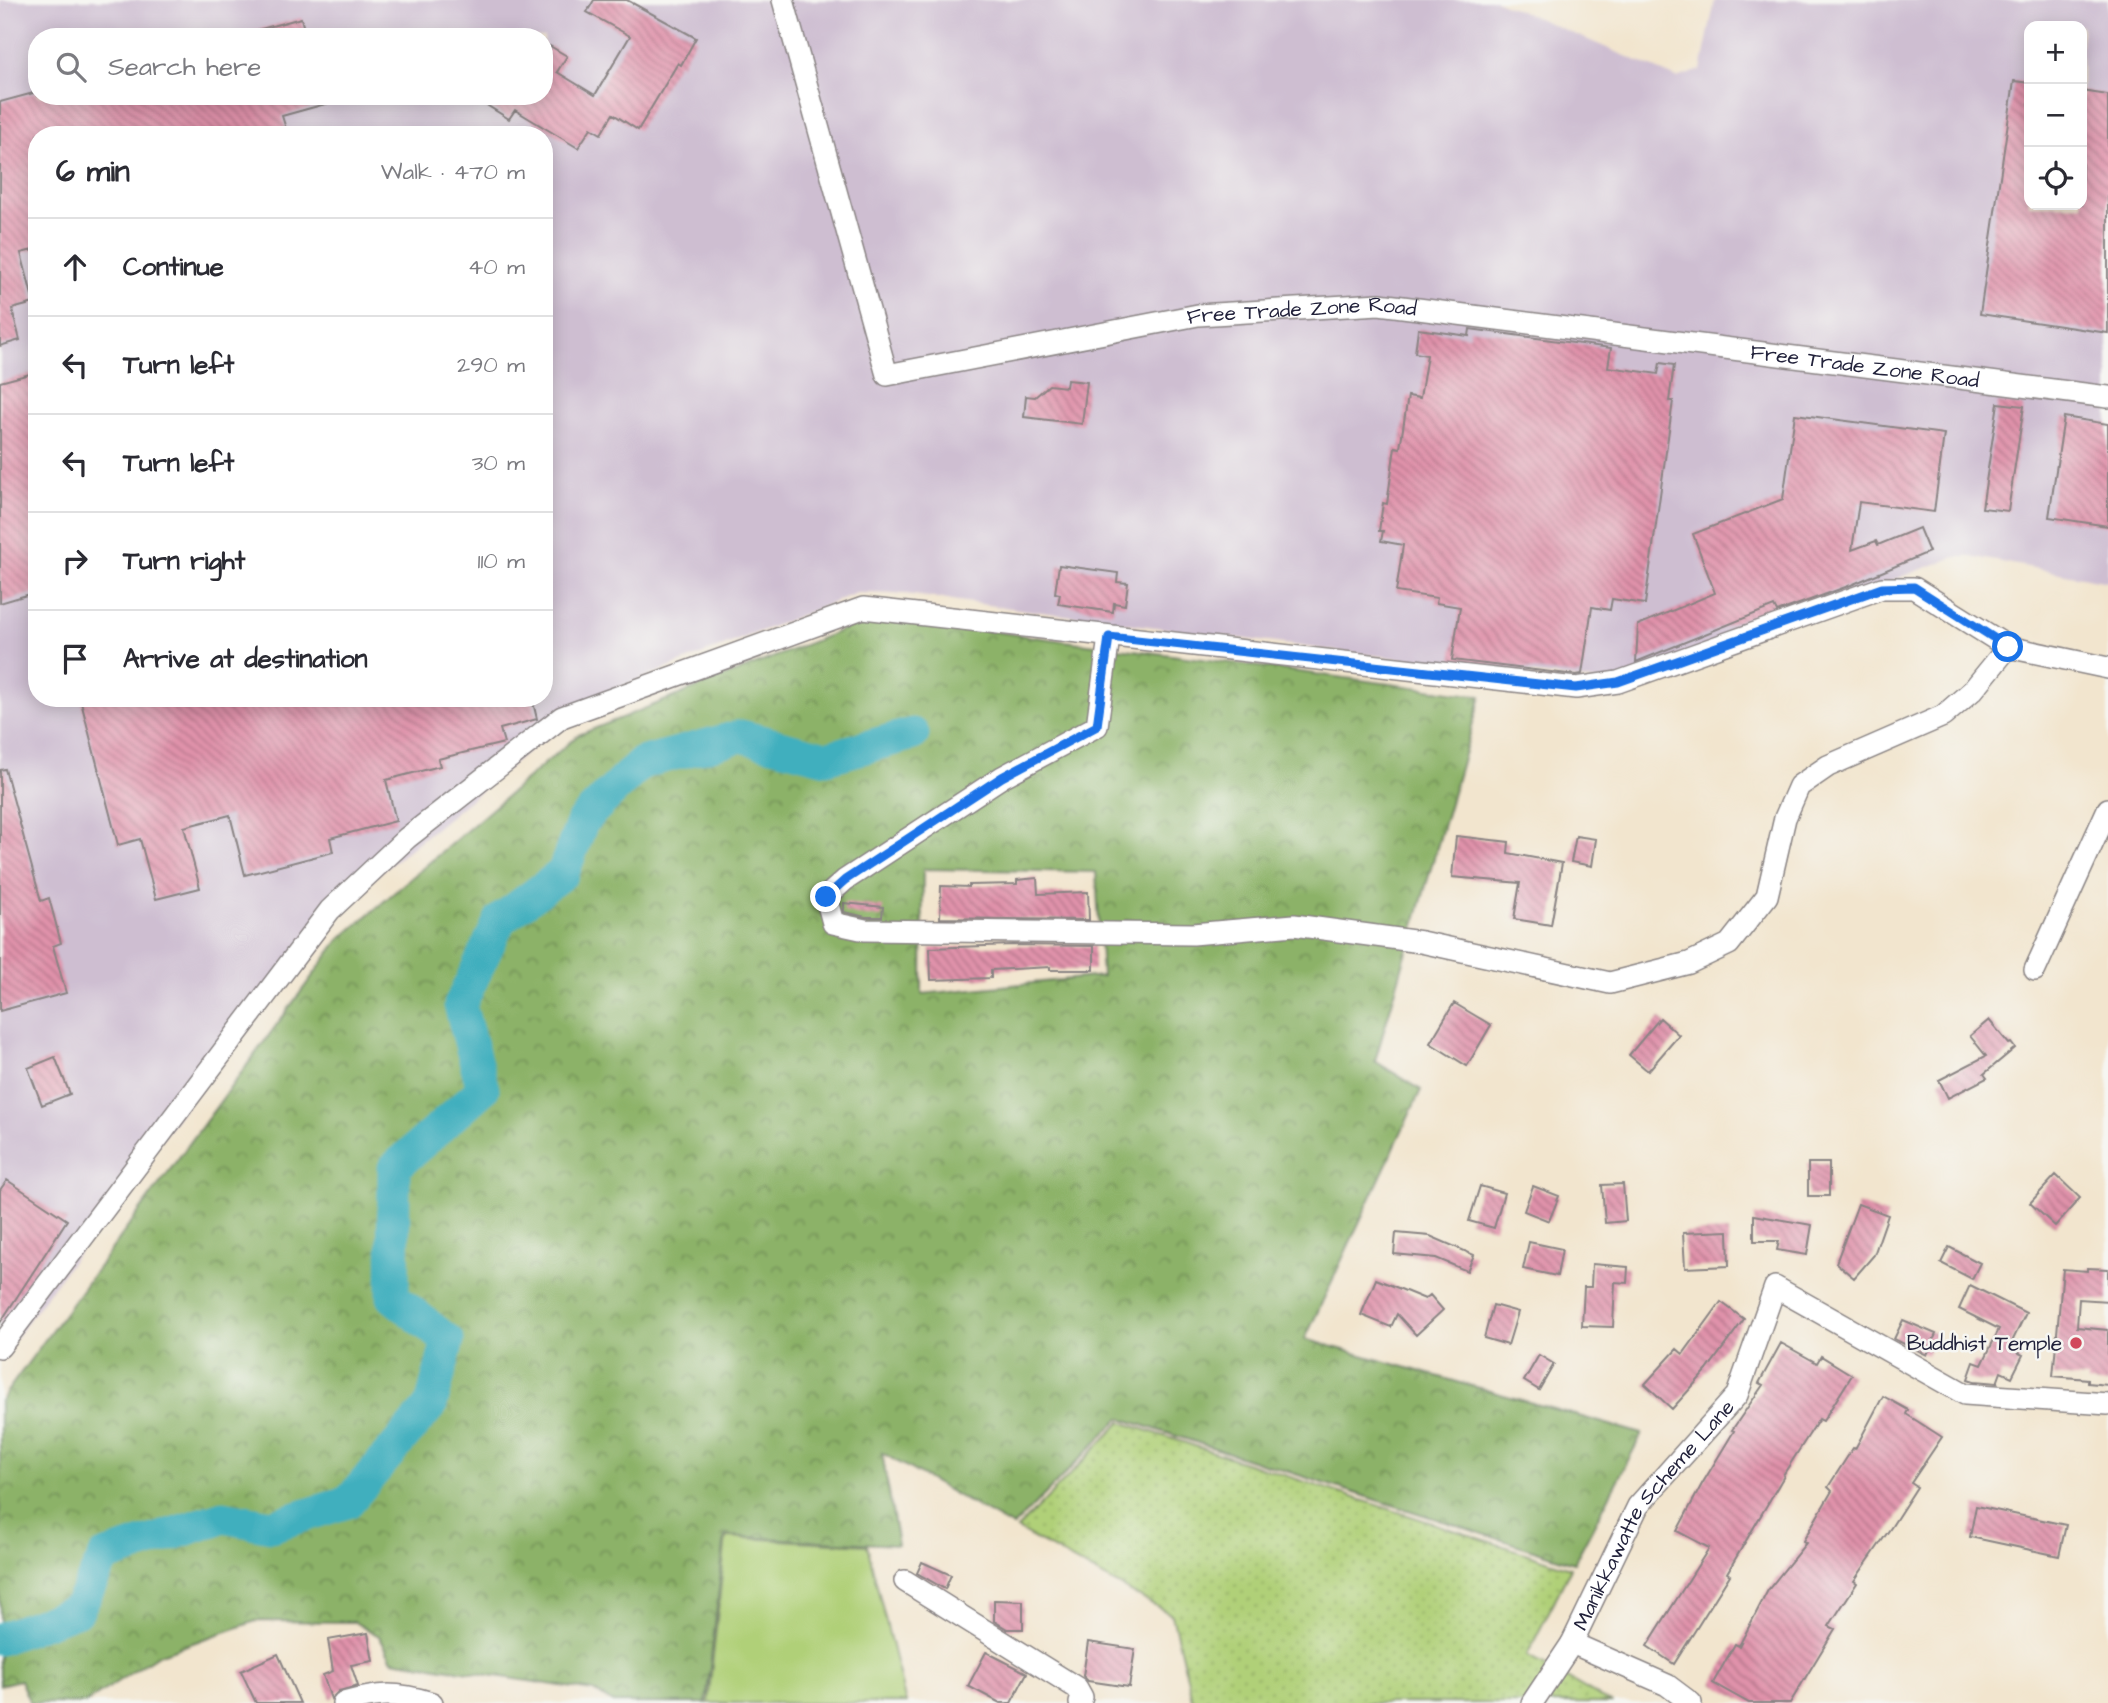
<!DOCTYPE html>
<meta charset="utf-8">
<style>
body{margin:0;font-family:"Architects Daughter",sans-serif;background:#f7f7f7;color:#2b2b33}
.controls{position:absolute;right:21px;top:21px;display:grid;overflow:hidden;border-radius:14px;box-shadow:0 4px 18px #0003}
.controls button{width:63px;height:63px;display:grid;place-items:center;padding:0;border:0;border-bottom:2px solid #e1e1e2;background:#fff;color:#2b2b33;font:35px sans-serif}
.stop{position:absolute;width:21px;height:21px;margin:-16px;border:5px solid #1a73e8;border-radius:50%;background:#fff}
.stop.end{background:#1a73e8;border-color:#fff;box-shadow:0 2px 7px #0008}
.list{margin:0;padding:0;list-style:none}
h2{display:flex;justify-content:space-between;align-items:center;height:91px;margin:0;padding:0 28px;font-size:30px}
h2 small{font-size:23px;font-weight:400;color:#7c7c81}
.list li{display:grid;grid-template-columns:46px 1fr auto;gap:21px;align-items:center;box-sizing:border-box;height:98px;padding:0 28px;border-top:2px solid #e1e1e2}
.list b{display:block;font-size:26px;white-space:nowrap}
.list em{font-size:23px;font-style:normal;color:#7c7c81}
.icon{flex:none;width:38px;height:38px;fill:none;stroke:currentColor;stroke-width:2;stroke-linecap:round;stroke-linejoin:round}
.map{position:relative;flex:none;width:2108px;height:1703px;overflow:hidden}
.search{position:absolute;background:#fff;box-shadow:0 4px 18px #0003;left:28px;top:28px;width:525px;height:77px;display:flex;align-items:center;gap:18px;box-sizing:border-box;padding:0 24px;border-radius:28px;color:#7c7c81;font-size:26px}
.panel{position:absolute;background:#fff;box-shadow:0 4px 18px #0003;left:28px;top:126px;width:525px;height:581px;border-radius:28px}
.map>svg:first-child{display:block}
.industrial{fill:#cebed1;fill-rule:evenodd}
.green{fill:url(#green-dots);stroke:#69795a;stroke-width:2}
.forest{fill:url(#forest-crowns);stroke:#576a52;stroke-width:2;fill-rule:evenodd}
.pitch{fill:#b0d078;stroke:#69795a;stroke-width:2}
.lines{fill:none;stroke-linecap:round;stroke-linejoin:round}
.river{stroke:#41afbe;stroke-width:33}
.building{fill:url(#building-back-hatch)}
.minor-casing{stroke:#8a8484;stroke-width:24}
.minor{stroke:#fff;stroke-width:21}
.route{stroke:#1a73e8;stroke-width:9}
.poi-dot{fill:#d1495b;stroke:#f6f6f2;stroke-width:2.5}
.labels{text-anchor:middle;stroke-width:5;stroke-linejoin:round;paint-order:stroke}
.street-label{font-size:21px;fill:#22223b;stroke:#f6f6f2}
.poi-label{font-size:21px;fill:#22223b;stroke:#f6f6f2;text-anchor:end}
</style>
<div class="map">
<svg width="2108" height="1703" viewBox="0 0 2108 1703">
<defs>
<pattern id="green-dots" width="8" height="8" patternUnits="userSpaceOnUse" patternTransform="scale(1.75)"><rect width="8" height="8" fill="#b0d078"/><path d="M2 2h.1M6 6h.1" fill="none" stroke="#97b269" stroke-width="1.8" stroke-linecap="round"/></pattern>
<pattern id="forest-crowns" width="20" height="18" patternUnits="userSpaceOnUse" patternTransform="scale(1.75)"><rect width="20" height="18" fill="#8cb268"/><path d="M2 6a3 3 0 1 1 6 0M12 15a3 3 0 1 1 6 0" fill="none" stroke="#729057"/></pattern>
<pattern id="building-back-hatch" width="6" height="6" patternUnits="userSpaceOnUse" patternTransform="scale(1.75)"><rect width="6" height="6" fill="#e092aa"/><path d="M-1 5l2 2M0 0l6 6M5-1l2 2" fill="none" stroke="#b5778c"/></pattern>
</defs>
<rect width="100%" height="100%" fill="#f6f6f2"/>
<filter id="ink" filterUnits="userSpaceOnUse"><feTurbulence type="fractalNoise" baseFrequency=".0143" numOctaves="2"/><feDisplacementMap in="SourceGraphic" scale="14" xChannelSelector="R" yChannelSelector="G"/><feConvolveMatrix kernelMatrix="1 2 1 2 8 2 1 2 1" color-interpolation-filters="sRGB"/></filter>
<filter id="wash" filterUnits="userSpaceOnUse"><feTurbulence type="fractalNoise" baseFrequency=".00686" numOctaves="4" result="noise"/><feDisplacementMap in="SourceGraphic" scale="28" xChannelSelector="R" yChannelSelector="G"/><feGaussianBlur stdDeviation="1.57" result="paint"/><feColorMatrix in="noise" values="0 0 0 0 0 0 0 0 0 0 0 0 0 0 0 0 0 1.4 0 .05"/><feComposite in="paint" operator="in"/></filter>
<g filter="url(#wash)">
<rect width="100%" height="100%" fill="#f2e5ce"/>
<!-- industrial -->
<path class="industrial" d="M0,0H1495L1677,78L1701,70L1715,0H2108V582L1975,557H1955L1612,683L1337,651L905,594L857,593L595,697L322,921L0,1359ZM2029,26H2082V205H2029ZM37,37H544V96H37ZM37,135H544V698H37Z"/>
<!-- green -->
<path class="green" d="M1121,1422L1571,1568L1527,1655L1610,1703H1193L1172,1615L1017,1529Z"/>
<!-- forest -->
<path class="forest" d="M877,616L1481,696L1375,1061L1421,1090L1305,1339L1642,1434L1574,1563L1120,1418L1013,1527L882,1453L898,1545L725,1536L706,1703H613L593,1691L392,1660L379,1636L354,1622L256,1621L158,1655L85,1703H30L20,1680L0,1685V1401L339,940L578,735ZM923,869L1096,872L1102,976L922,994Z"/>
<!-- pitch -->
<path class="pitch" d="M726,1537L867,1545L906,1703H708Z"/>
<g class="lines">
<!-- river -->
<path class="river" d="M0,1639L78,1610L104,1557L223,1517L271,1526L348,1502L431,1405L448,1341L393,1297L394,1168L483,1089L460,1005L500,920L563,873L583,820L641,763L741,736L826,758L913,734"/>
</g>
<g id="blocks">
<!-- building -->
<path class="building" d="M594,0H627L696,38L681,65L678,63L638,130L613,114L601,134L591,128L578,148L515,110L509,119L472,96H544V56L550,46L567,56L557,72L595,95L630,36L587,12Z
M301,18L306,37H251L250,32Z
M2014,81L2029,83V205H2082V91L2108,95V333L1980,314Z
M37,92V96H335L336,101L282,116L288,135H37V249L21,253L34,303L12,309L20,340L0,346V102Z
M1418,329L1469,336L1470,329L1611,348L1608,367L1658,374L1660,363L1674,365L1669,401H1673L1645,604L1612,599L1610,610L1592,607L1582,674L1576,675L1452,660L1460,607L1436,603L1437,598L1396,592L1403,545L1381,541L1383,531H1379L1383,503L1387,504L1395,447L1400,448L1408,396L1420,398L1427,355L1415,353Z
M37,372V592L0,603V382Z
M1067,380L1087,382L1082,424L1024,417L1026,396L1035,397L1049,385L1066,387Z
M1998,403L2024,406L2008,511L1982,508Z
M1795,414L1944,434L1934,512L1859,502L1852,550L1876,541L1878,545L1919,528L1929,552L1851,585L1777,612L1774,606L1636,662L1638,625L1715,593L1693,534L1783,499Z
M2064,417L2108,424V526L2049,517Z
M1059,565L1118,573L1117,582L1128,583L1125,605L1114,603L1113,612L1058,604L1060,594L1055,593Z
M80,698H532L537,719L500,729L504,743L438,759L440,766L386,780L396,821L330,838L333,852L245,875L230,815L184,827L200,888L156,899L140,839L118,845Z
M5,769L41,901L49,898L61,943L53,946L66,993L0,1011V770Z
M1456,836L1509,842L1508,853L1562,863L1551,925L1514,919L1520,883L1452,877Z
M1576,836L1596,839L1592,866L1571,862Z
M1037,878L1038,894L1088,892L1089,920L940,918L941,886L969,887V885L1017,884V880Z
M844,903L883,907L882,917H866L844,912Z
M1012,945L1094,946V970H1050V967L991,970V978L931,980L930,948Z
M1454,1003L1491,1025L1467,1066L1430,1043Z
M1660,1018L1679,1035L1648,1071L1629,1055Z
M1989,1020L2009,1044L2011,1043L2015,1048L1984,1074L1987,1078L1948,1098L1939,1080L1986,1056L1970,1036Z
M55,1057L70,1094L42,1105L28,1068Z
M1808,1163H1829V1196H1808Z
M2056,1175L2080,1198L2055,1226L2030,1203Z
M7,1180L67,1220L0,1323V1190Z
M1623,1184L1626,1221L1605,1223L1602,1185Z
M1480,1186L1504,1193L1494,1228L1469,1221Z
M1533,1186L1559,1196L1549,1221L1524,1211Z
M1858,1204L1888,1215L1874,1255L1854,1278L1836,1263Z
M1754,1215L1812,1225L1807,1255L1777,1250L1779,1241H1754Z
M1728,1231L1729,1266L1685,1268L1683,1233Z
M1396,1233L1430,1236L1474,1255L1467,1271L1436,1258L1394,1254Z
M1529,1242L1562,1249L1557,1276L1523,1269Z
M1949,1247L1980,1263L1972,1279L1941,1263Z
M1592,1264L1628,1267L1627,1283L1615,1282L1613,1327L1582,1326L1584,1287H1591Z
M2087,1268L2108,1269V1301L2079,1299L2077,1327L2108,1330V1385L2088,1383V1379L2053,1376L2063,1269L2087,1271Z
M1376,1279L1425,1299L1430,1295L1443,1310L1416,1335L1397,1314L1391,1327L1361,1315Z
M1970,1285L2026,1313L2009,1348L2023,1355L2012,1377L2001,1372L1997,1383L1974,1381L1968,1379L1974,1362L1982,1365L1999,1329L1959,1309Z
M1721,1302L1744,1319L1707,1370L1672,1409L1645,1384L1677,1349L1683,1354Z
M1493,1305L1518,1312L1508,1345L1484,1338Z
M1903,1320L1936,1334L1927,1355L1894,1339Z
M1781,1343L1817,1363L1821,1356L1852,1375L1823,1421L1819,1419L1783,1475L1784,1476L1727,1573L1730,1575L1674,1664L1647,1646L1709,1548L1677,1531L1702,1484L1734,1431L1732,1430L1763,1385L1759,1383Z
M1539,1355L1554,1364L1539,1390L1524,1381Z
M1883,1396L1908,1410L1906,1414L1942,1437L1911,1483L1917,1487L1892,1526L1854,1581L1857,1583L1829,1626L1835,1629L1790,1703H1749L1713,1683L1735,1644L1739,1646L1768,1590L1806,1543L1803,1541L1832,1491L1828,1487L1853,1448L1855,1449Z
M1976,1506L2066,1525L2059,1556L1970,1537Z
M922,1562L951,1575L945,1589L917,1573Z
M994,1600L1023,1601V1629H1007L994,1621Z
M368,1633L373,1661L351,1665L358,1686L339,1691L331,1699L323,1675L333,1671L328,1640Z
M1088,1642L1135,1649L1129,1687L1088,1681L1083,1676Z
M986,1652L1027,1673L1011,1703H1000L968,1686Z
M278,1654L300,1703H256L241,1671Z"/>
</g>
</g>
<g filter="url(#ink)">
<use href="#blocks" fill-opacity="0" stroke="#8a8484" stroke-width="2"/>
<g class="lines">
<!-- minor casing -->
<g class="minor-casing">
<g id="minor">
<path id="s1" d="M783,0L887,375L1198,315L1379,304L2108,397"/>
<path d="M1109,637L1097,726L1002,777L845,880L826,897L833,923L865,930L1193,934L1294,925L1421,942L1610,983L1689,963L1729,944L1767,896L1785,818L1799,786L1828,766L1943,716L1973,690L2008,647"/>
<path d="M2035,970L2108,809"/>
<path d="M0,1347L330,910L407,838L562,717L863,608L1576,688L1618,682L1882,588H1914L2008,647L2108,668"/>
<path d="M905,1581L1077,1688L1082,1697L1080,1703"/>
<path d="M343,1703C378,1693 396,1692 432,1703"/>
<path d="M1532,1703L1572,1643"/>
<path id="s2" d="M1691,1703L1667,1685L1572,1643L1638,1506L1737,1395L1775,1287L1965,1394L2108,1404"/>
</g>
</g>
<!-- minor -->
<use href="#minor" class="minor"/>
</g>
</g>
<g class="lines" filter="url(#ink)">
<!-- route -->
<path class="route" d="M826,897L845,880L1002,777L1097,726L1109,637L1576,688L1618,682L1882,588L1914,587L2008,647"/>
</g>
<!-- markers -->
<circle class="poi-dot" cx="2076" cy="1343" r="7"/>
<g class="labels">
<!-- street labels -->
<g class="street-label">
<text dy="7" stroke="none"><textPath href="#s1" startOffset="810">Free Trade Zone Road</textPath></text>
<text dy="7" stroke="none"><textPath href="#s1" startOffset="1377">Free Trade Zone Road</textPath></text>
<text dy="7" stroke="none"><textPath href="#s2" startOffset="287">Manikkawatte Scheme Lane</textPath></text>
</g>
<!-- poi labels -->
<g class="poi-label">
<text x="2062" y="1350">Buddhist Temple</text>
</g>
</g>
</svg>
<div class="controls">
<button>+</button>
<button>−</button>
<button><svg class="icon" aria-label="locate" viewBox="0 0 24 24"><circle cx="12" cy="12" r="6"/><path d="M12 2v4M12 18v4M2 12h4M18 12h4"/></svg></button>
</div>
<div class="stop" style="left:2008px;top:647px"></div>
<div class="stop end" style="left:826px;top:897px"></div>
<div class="search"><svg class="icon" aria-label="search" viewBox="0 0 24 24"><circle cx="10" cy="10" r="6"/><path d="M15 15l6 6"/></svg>Search here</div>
<section class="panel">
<h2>6 min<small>Walk · 470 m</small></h2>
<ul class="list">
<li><svg class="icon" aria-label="ahead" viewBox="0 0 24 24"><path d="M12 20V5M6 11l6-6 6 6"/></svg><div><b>Continue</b></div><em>40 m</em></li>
<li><svg class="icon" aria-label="left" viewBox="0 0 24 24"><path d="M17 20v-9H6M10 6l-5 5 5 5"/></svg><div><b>Turn left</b></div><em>290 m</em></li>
<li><svg class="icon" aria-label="left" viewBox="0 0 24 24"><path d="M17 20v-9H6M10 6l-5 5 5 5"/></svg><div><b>Turn left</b></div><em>30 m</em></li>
<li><svg class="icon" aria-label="right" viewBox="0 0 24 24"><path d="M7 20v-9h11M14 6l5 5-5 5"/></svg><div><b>Turn right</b></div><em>110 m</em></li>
<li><svg class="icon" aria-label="arrive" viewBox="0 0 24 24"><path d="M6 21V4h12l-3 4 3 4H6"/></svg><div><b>Arrive at destination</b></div></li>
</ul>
</section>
</div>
